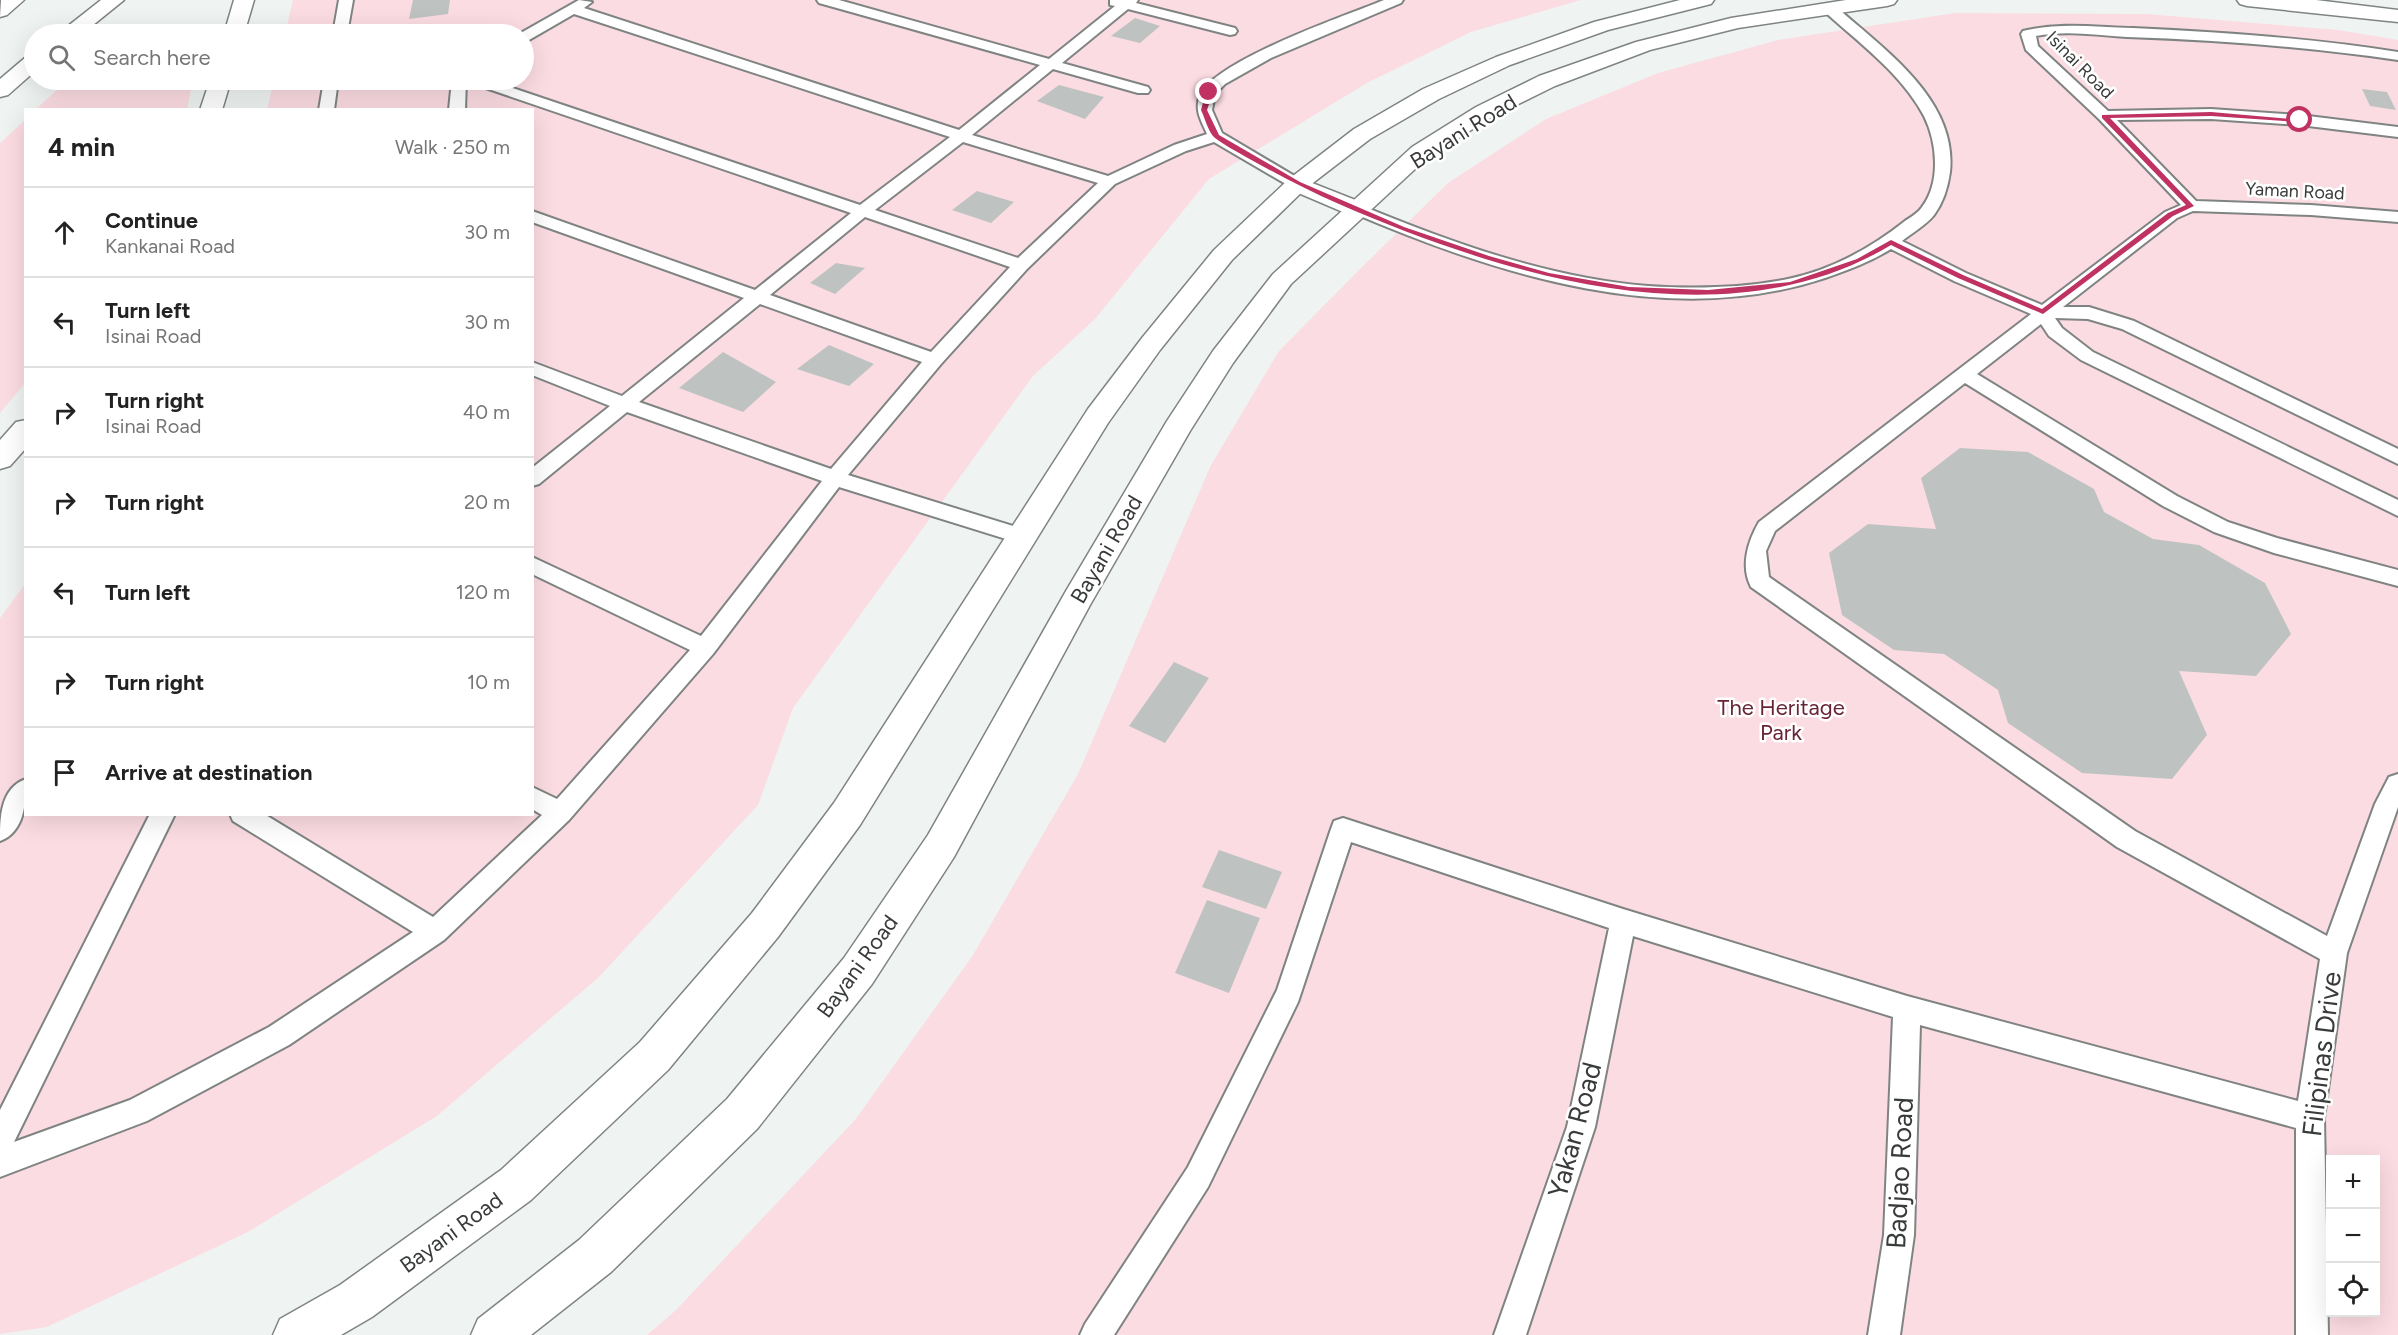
<!DOCTYPE html>
<meta charset="utf-8">
<style>
body{margin:0;font-family:Figtree,sans-serif;background:#f2f2f2;color:#222}
.controls{position:absolute;right:18px;bottom:18px;display:grid;overflow:hidden;border-radius:0px;box-shadow:0 6px 24px #0002}
.controls button{width:54px;height:54px;display:grid;place-items:center;padding:0;border:0;border-bottom:2px solid #e0e0e0;background:#fff;color:#222;font:30px sans-serif}
.stop{position:absolute;width:18px;height:18px;margin:-14px;border:4px solid #bf3261;border-radius:50%;background:#fff}
.stop.end{background:#bf3261;border-color:#fff;box-shadow:0 2px 6px #0008}
.list{margin:0;padding:0;list-style:none}
h2{display:flex;justify-content:space-between;align-items:center;height:78px;margin:0;padding:0 24px;font-size:26px}
h2 small{font-size:20px;font-weight:400;color:#767676}
.list li{display:grid;grid-template-columns:39px 1fr auto;gap:18px;align-items:center;box-sizing:border-box;height:90px;padding:0 24px;border-top:2px solid #e0e0e0}
.list b{display:block;font-size:22px;white-space:nowrap}
.list p{margin:0;font-size:20px;white-space:nowrap;color:#767676}
.list em{font-size:20px;font-style:normal;color:#767676}
.icon{flex:none;width:33px;height:33px;fill:none;stroke:currentColor;stroke-width:2;stroke-linecap:round;stroke-linejoin:round}
.map{position:relative;flex:none;width:2398px;height:1335px;overflow:hidden}
.search{position:absolute;background:#fff;box-shadow:0 6px 24px #0002;left:24px;top:24px;width:510px;height:66px;display:flex;align-items:center;gap:15px;box-sizing:border-box;padding:0 21px;border-radius:33px;color:#767676;font-size:22px}
.panel{position:absolute;background:#fff;box-shadow:0 6px 24px #0002;left:24px;top:108px;width:510px;height:708px;border-radius:0px}
.map>svg:first-child{display:block}
.green{fill:#fbdce2;fill-rule:evenodd}
.building{fill:#bec3c2}
.lines{fill:none;stroke-linecap:round;stroke-linejoin:round}
.service-casing{stroke:#7f8483;stroke-width:4}
.minor-casing{stroke:#7f8483;stroke-width:3}
.secondary-casing{stroke:#7f8483;stroke-width:3}
.primary-casing{stroke:#7f8483;stroke-width:3}
.service{fill:#fff;fill-rule:evenodd}
.minor{fill:#fff;fill-rule:evenodd}
.secondary{fill:#fff;fill-rule:evenodd}
.primary{fill:#fff;fill-rule:evenodd}
.route{fill:#bf3261}
.labels{text-anchor:middle;stroke-width:5;stroke-linejoin:round;paint-order:stroke}
.far-street-label{font-size:18px;fill:#393b3b;stroke:#fff}
.street-label{font-size:22px;fill:#393b3b;stroke:#fff}
.park-label{font-size:22px;fill:#672437;stroke:#fff}
.near-street-label{font-size:27px;fill:#393b3b;stroke:#fff}
</style>
<div class="map">
<svg width="2398" height="1335" viewBox="0 0 2398 1335">
<rect width="100%" height="100%" fill="#eff4f3"/>
<!-- green -->
<path class="green" d="M293,0H1581L1471,32L1367,83L1209,179L1095,319L1033,376L793,708L758,805L599,977L437,1116L248,1232L47,1327L0,1334V618L25,584L26,814H532V110L267,109L274,80H524V34H285Z
M1955,13L2147,14L2338,30L2398,40V1335H647L676,1310L855,1120L973,955L1078,774L1211,465L1279,351L1360,269L1448,183L1546,119L1658,73L1778,40ZM2330,1160H2376V1312H2330Z
M68,80H193L187,109H36Z
M25,120V383L0,413V143Z"/>
<!-- building -->
<path class="building" d="M413,0H450L448,14L409,19Z
M1135,18L1160,26L1140,43L1111,36Z
M1059,85L1104,97L1085,119L1037,101Z
M2362,89L2387,92L2396,110L2370,106Z
M977,191L1014,202L991,223L952,210Z
M836,263L865,268L835,294L810,283Z
M829,345L874,364L849,386L797,369Z
M723,352L776,382L743,412L679,388Z
M1960,448L2028,452L2094,489L2104,512L2153,539L2199,545L2265,583L2291,634L2256,676L2179,671L2207,735L2172,779L2082,773L2008,723L1998,690L1944,654L1894,650L1842,615L1829,553L1868,524L1936,529L1921,478Z
M1174,662L1209,678L1165,743L1129,726Z
M1219,850L1282,872L1266,909L1202,887Z
M1207,900L1260,918L1229,993L1175,973Z"/>
<g class="lines">
<!-- service casing -->
<g class="service-casing">
<path id="service" d="M339,0H353L347,34H333Z
M579,0L592,2L584,8L959,130L1040,65L819,3L817,0H839L1049,59L1115,6L1110,5V0H1138L1136,3L1235,28L1237,31L1235,34L1230,35L1128,9L1062,63L1148,87L1150,90L1148,93H1138L1053,69L972,135L1108,176L1174,145L1207,134C1201,120 1194,110 1200,95C1214,62 1338,18 1374,4L1384,0H1403L1401,3L1271,58L1225,84L1215,94L1212,110L1222,133L1303,181L1305,184L1303,187H1291L1214,142L1186,151L1115,184L1027,269L941,364L848,475L1029,531L1032,536L1029,541L1022,544L839,487L713,654L569,820L444,940L289,1045L147,1121L0,1177V1110L150,814H175L14,1142L130,1100L269,1027L413,932L233,821L230,814H264L433,917L542,815L532,809V787L557,799L690,650L532,574V557L701,636L822,481L627,412L539,484L532,486V468L610,406L532,375V362L622,396L744,298L532,222V211L755,290L851,213L471,83L469,80H489L860,205L950,137L574,14L529,40L524,41V34H519ZM963,142L1098,183L1018,258L875,210ZM865,217L1010,267L931,352L770,295ZM760,304L922,362L831,469L639,402Z
M1829,4L1834,5C1882,48 1958,99 1950,172C1948,187 1943,203 1934,215C1926,225 1912,233 1902,241L1966,273L2042,305L2165,212L2181,205L2099,119L2026,50L2021,34L2023,31C2060,22 2095,27 2133,28C2222,32 2310,38 2398,52V60C2308,47 2218,40 2127,37C2097,35 2065,30 2036,36L2038,46L2108,111L2211,109L2300,115L2398,127V137L2300,125L2211,119L2117,120L2196,201L2311,205L2398,212V222L2311,215L2193,211L2177,218L2063,307H2089L2134,321L2398,449V464L2122,329L2088,319L2055,318L2062,328L2093,352L2398,500V516L2081,360L2049,336L2041,324L1977,374L2177,496L2228,522L2277,538L2398,570V586L2274,553L2214,532L2163,506L1965,383L1775,531L1766,551L1769,577L2135,831L2327,936L2375,804L2389,777L2398,774V807L2347,953L2324,1118L2328,1335H2296V1128L1920,1025L1914,1235L1900,1335H1868L1884,1235L1893,1017L1633,936L1595,1127L1526,1335H1494L1567,1127L1609,928L1351,842L1298,1002L1208,1187L1114,1335H1080L1085,1324L1188,1167L1277,990L1331,829L1334,821L1343,818L1623,909L1907,996L2298,1101L2320,959L2117,847L1751,587C1740,566 1748,541 1759,522L2031,314L1954,281L1891,249C1870,262 1848,270 1825,278C1669,330 1498,275 1353,213L1351,210L1353,207H1365C1455,244 1550,278 1648,286C1694,289 1743,288 1788,279C1831,270 1871,248 1905,221C1911,217 1918,213 1922,207C1941,182 1937,142 1924,116C1901,73 1859,43 1824,11L1822,8Z
M324,80H338L334,110H319Z
M452,80H466L465,110H449Z
M26,779C26,801 25,832 0,841C0,819 0,788 26,779Z"/>
</g>
<!-- minor casing -->
<g class="minor-casing">
<path id="minor" d="M1297,177L1368,205L1371,210L1368,215L1359,217L1350,215L1289,189L1285,184L1289,179Z"/>
</g>
<!-- secondary casing -->
<g class="secondary-casing">
<path id="secondary" d="M1680,0H1714L1711,4L1608,30L1510,65L1439,99L1370,139L1305,189L1232,260L1160,350L1108,423L860,825L778,937L668,1070L531,1200L372,1317L341,1335H273L280,1319L340,1285L501,1170L640,1042L752,913L834,803L1088,409L1142,338L1214,250L1289,179L1354,129L1423,89L1496,57L1594,22Z
M1846,0H1897L1894,4L1887,6L1738,28L1650,50L1555,86L1492,117L1428,157L1291,284L1233,363L1190,431L1090,605L954,857L872,984L757,1129L611,1272L531,1335H471L478,1319L579,1240L727,1099L844,958L928,835L1066,591L1167,421L1213,351L1273,274L1412,147L1476,107L1539,76L1636,42L1731,18Z
M2237,0H2316L2398,10V22L2247,6L2240,4Z"/>
</g>
<!-- primary casing -->
<g class="primary-casing">
<path id="primary" d="M1,0H24L7,15L0,17Z
M101,0H124L82,34H60L63,30Z
M234,0H254L244,34H224Z
M34,56V72L8,95L0,97V79L26,57Z
M210,80H231L222,110H200Z
M26,420V448L10,466L0,469V440L16,422Z"/>
</g>
<!-- service -->
<use href="#service" class="service"/>
<!-- minor -->
<use href="#minor" class="minor"/>
<!-- secondary -->
<use href="#secondary" class="secondary"/>
<!-- primary -->
<use href="#primary" class="primary"/>
</g>
<!-- route -->
<path class="route" d="M1209,90L1213,92L1207,110L1219,135L1300,182L1404,227L1489,256L1549,273L1629,287L1708,290L1790,282L1857,259L1891,240L1963,275L2042,309L2168,213L2186,205L2102,118V115L2211,112L2303,120L2300,122L2211,116L2110,118L2194,206L2173,216L2043,314L1958,278L1891,245C1725,345 1503,275 1339,204C1306,190 1277,174 1246,157C1236,151 1224,145 1215,138C1208,132 1205,118 1201,110L1206,92Z"/>
<g class="labels">
<!-- far-street labels -->
<g class="far-street-label">
<text transform="translate(2080 65) rotate(45)" y="6">Isinai Road</text>
<text transform="translate(2295 191) rotate(3)" y="6">Yaman Road</text>
</g>
<!-- street labels -->
<g class="street-label">
<text transform="translate(1463 131) rotate(-32)" y="8">Bayani Road</text>
<text transform="translate(1106 549) rotate(-60)" y="8">Bayani Road</text>
<text transform="translate(857 966) rotate(-54)" y="8">Bayani Road</text>
<text transform="translate(451 1232) rotate(-36)" y="8">Bayani Road</text>
</g>
<!-- park labels -->
<g class="park-label">
<text x="1781" y="715">The Heritage<tspan x="1781" dy="25">Park</tspan></text>
</g>
<!-- near-street labels -->
<g class="near-street-label">
<text transform="translate(2322 1054) rotate(-83)" y="9">Filipinas Drive</text>
<text transform="translate(1575 1130) rotate(-75)" y="9">Yakan Road</text>
<text transform="translate(1900 1173) rotate(-87)" y="9">Badjao Road</text>
</g>
</g>
</svg>
<div class="controls">
<button>+</button>
<button>−</button>
<button><svg class="icon" aria-label="locate" viewBox="0 0 24 24"><circle cx="12" cy="12" r="6"/><path d="M12 2v4M12 18v4M2 12h4M18 12h4"/></svg></button>
</div>
<div class="stop" style="left:2300px;top:120px"></div>
<div class="stop end" style="left:1209px;top:92px"></div>
<div class="search"><svg class="icon" aria-label="search" viewBox="0 0 24 24"><circle cx="10" cy="10" r="6"/><path d="M15 15l6 6"/></svg>Search here</div>
<section class="panel">
<h2>4 min<small>Walk · 250 m</small></h2>
<ul class="list">
<li><svg class="icon" aria-label="ahead" viewBox="0 0 24 24"><path d="M12 20V5M6 11l6-6 6 6"/></svg><div><b>Continue</b><p>Kankanai Road</p></div><em>30 m</em></li>
<li><svg class="icon" aria-label="left" viewBox="0 0 24 24"><path d="M17 20v-9H6M10 6l-5 5 5 5"/></svg><div><b>Turn left</b><p>Isinai Road</p></div><em>30 m</em></li>
<li><svg class="icon" aria-label="right" viewBox="0 0 24 24"><path d="M7 20v-9h11M14 6l5 5-5 5"/></svg><div><b>Turn right</b><p>Isinai Road</p></div><em>40 m</em></li>
<li><svg class="icon" aria-label="right" viewBox="0 0 24 24"><path d="M7 20v-9h11M14 6l5 5-5 5"/></svg><div><b>Turn right</b></div><em>20 m</em></li>
<li><svg class="icon" aria-label="left" viewBox="0 0 24 24"><path d="M17 20v-9H6M10 6l-5 5 5 5"/></svg><div><b>Turn left</b></div><em>120 m</em></li>
<li><svg class="icon" aria-label="right" viewBox="0 0 24 24"><path d="M7 20v-9h11M14 6l5 5-5 5"/></svg><div><b>Turn right</b></div><em>10 m</em></li>
<li><svg class="icon" aria-label="arrive" viewBox="0 0 24 24"><path d="M6 21V4h12l-3 4 3 4H6"/></svg><div><b>Arrive at destination</b></div></li>
</ul>
</section>
</div>
